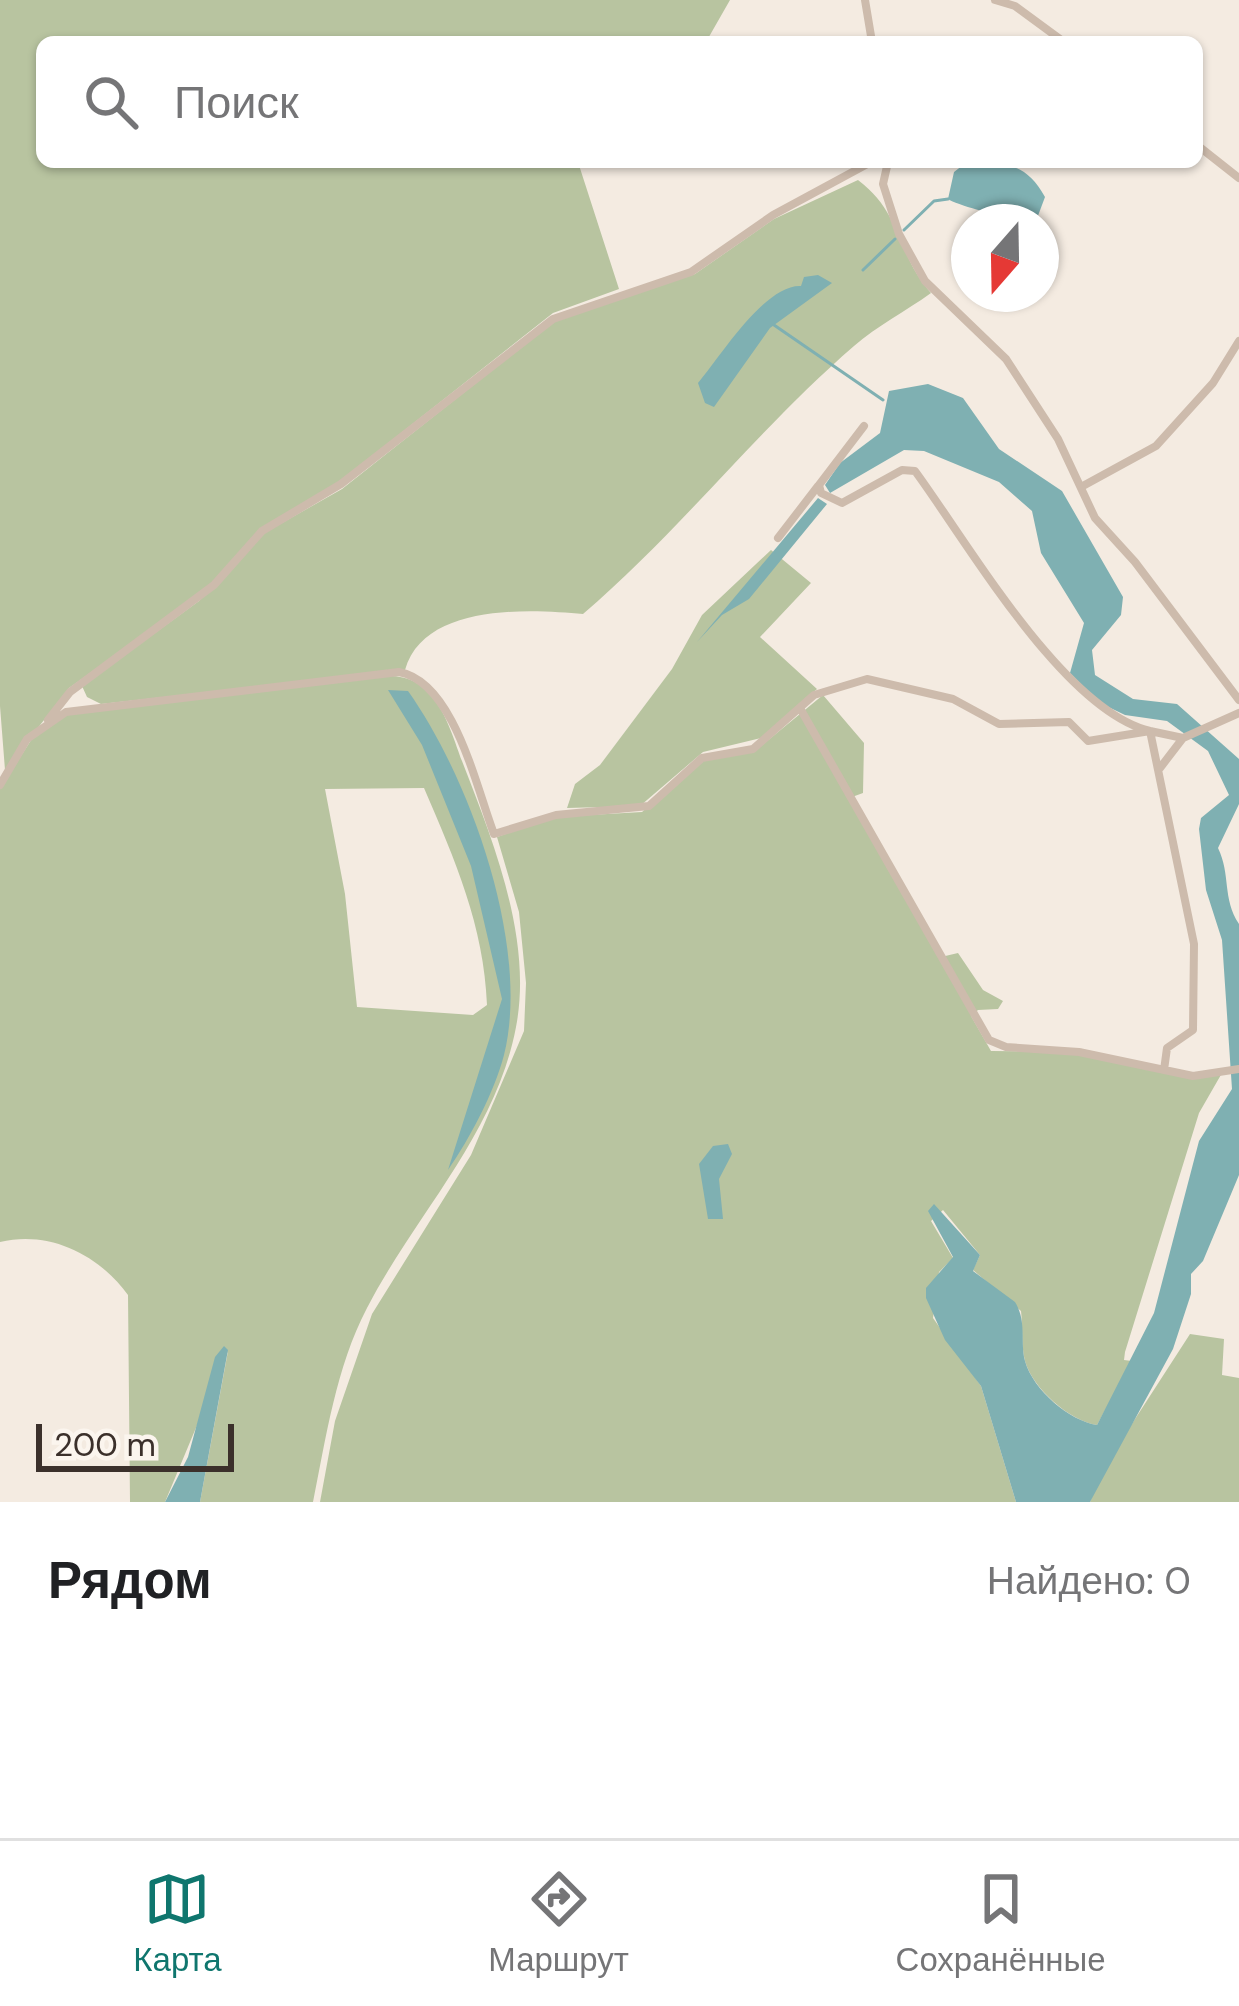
<!DOCTYPE html>
<html lang="ru">
<meta charset="utf-8">
<style>
body{margin:0;font-family:"DM Sans",sans-serif;background:#f6f6f6;color:#202124}
.compass{position:absolute;left:951px;top:204px;width:108px;height:108px;border-radius:50%;background:#fff;box-shadow:0 3px 9px #0004;rotate:200deg}
.scale{position:absolute;left:36px;bottom:30px;width:198px;box-sizing:border-box;padding-left:12px;border:6px solid #3b302b;border-top:0;font-size:33px;line-height:42px;white-space:nowrap;color:#3b302b;-webkit-text-stroke:9px #fbf5ee;paint-order:stroke}
.list{margin:0;padding:0;list-style:none}
h2{display:flex;justify-content:space-between;align-items:center;height:156px;margin:0;padding:0 48px;font-size:51px}
h2 small{font-size:39px;font-weight:400;color:#757577}
.icon{flex:none;width:66px;height:66px;fill:none;stroke:currentColor;stroke-width:2;stroke-linecap:round;stroke-linejoin:round}
.map{position:relative;flex:none;width:1239px;height:1502px;overflow:hidden}
.search{position:absolute;background:#fff;box-shadow:0 3px 9px #0004;left:36px;right:36px;top:36px;height:132px;display:flex;align-items:center;gap:30px;box-sizing:border-box;padding:0 42px;border-radius:18px;color:#757577;font-size:45px}
.sheet{height:336px;background:#fff}
nav{display:flex;justify-content:space-around;align-items:center;box-sizing:border-box;height:168px;border-top:3px solid #e0e0e0;background:#fff;font-size:33px;color:#757577}
nav a{display:grid;justify-items:center;gap:6px}
nav .on{color:#0f766e}
.map>svg:first-child{display:block}
.green{fill:#b8c4a0;fill-rule:evenodd}
.water{fill:#7fb0b2}
.lines{fill:none;stroke-linecap:round;stroke-linejoin:round}
.stream{stroke:#7fb0b2;stroke-width:3}
.minor{stroke:#cdbbac;stroke-width:8}
</style>
<div class="map">
<svg width="1239" height="1502" viewBox="0 0 1239 1502">
<rect width="100%" height="100%" fill="#f4ebe1"/>
<!-- green -->
<path class="green" d="M0,0H730L706,42H42V162H578L619,289L553,313L339,482L274,522L197,597L69,688L5,770L0,706Z
M858,180C903,214 895,252 931,293C906,311 877,326 854,346C757,430 680,531 583,614C530,609 424,603 405,670L101,704L87,697L82,686L199,601L259,536L342,489L553,322L695,274L774,219Z
M771,550L811,583L760,637L817,689L761,738L703,752L640,806L567,808L575,784L600,765L672,669L702,615Z
M392,676C437,678 449,726 462,761C493,841 533,939 516,1027C496,1134 415,1215 367,1308C336,1367 326,1438 313,1502H200L228,1351L165,1502H130L128,1295C99,1255 50,1230 0,1242V789L33,737L67,714ZM424,788C455,860 484,926 487,1005L473,1015L357,1007L345,894L325,789Z
M823,695L864,743L863,793L852,797L941,957L958,953L983,990L1003,1001L998,1009L978,1010L971,1016L991,1051L1072,1052L1167,1072L1222,1073L1199,1113L1125,1352L1124,1360L1132,1361L1097,1425C1070,1421 1033,1389 1025,1361C1021,1345 1023,1327 1021,1311L973,1270L980,1255L943,1210L931,1221L953,1258L939,1272L933,1318L981,1386L1016,1502H320L335,1421L372,1314L471,1155L524,1031L526,983L519,912L497,837L555,817L642,812L704,758L755,751Z
M1190,1334L1224,1339L1222,1375L1239,1378V1502H1090L1104,1467Z"/>
<!-- water -->
<path class="water" d="M967,162C1003,162 1026,162 1045,197L1036,221C1022,222 960,207 948,199L954,172Z
M818,275L832,283L770,328L714,407L705,403L698,383C720,357 765,284 801,286L804,277Z
M928,384L963,398L999,449L1062,491L1123,597L1121,615L1092,650L1095,675L1133,699L1177,704L1239,759V804L1218,848C1231,875 1222,898 1239,924V1175L1203,1261L1191,1274V1294L1173,1349L1090,1502H1016L981,1386L945,1340L926,1298V1288L953,1257L928,1211L934,1204L980,1255L973,1271L1015,1302C1027,1321 1020,1341 1025,1361C1033,1390 1070,1421 1097,1425L1154,1313L1199,1141L1232,1089L1222,940L1206,890L1199,829L1201,818L1229,795L1208,751L1167,721L1125,715L1098,702L1070,673L1084,623L1041,553L1032,511L999,482L924,451L904,450L830,493L825,485L840,463L880,433L889,391Z
M818,498L827,504L749,599L722,615L697,642Z
M388,690L408,691C470,778 531,947 504,1055C494,1093 470,1138 448,1170L502,999L471,866L422,745Z
M728,1144L732,1154L719,1179L723,1219H708L699,1164L713,1146Z
M224,1346L228,1350L200,1502H165L188,1457L215,1357Z"/>
<g class="lines">
<!-- stream -->
<path class="stream" d="M904,230L934,201L948,199
M863,270L895,239
M774,325L883,400"/>
<!-- minor -->
<path class="minor" d="M865,0L872,42
M995,0L1015,6L1064,42
M1197,145L1239,178
M888,162L883,184L899,234L925,281L1006,359L1058,439L1095,518L1135,562L1239,700
M864,426L819,485L821,493L842,503L902,470L915,471C968,543 1064,711 1150,731L1194,944L1193,1030L1167,1048L1164,1070
M1081,487L1156,446L1213,383L1239,341
M778,538L818,486
M801,710L989,1040L1006,1047L1079,1052L1193,1076L1239,1069
M48,720L70,692L214,585L262,531L341,484L553,319L691,272L773,215L871,162
M1160,768L1183,738L1239,713
M0,785L27,739L66,712L399,672C454,682 476,787 494,834L556,815L649,806L702,758L753,749L814,695L867,679L953,699L999,724L1069,722L1088,741L1150,731L1183,738"/>
</g>
</svg>
<svg class="compass" viewBox="-18 -18 36 36"><path d="M0-13l5 13h-10z" fill="#e53935"/><path d="M0 13l5-13h-10z" fill="#757577"/></svg>
<div class="scale">200 m</div>
<div class="search"><svg class="icon" aria-label="search" viewBox="0 0 24 24"><circle cx="10" cy="10" r="6"/><path d="M15 15l6 6"/></svg>Поиск</div>
</div>
<section class="sheet">
<h2>Рядом<small>Найдено: 0</small></h2>
<ul class="list">
</ul>
</section>
<nav>
<a class="on"><svg class="icon" aria-label="map" viewBox="0 0 24 24"><path d="M3 6l6-2 6 2 6-2v14l-6 2-6-2-6 2zM9 4v14M15 6v14"/></svg>Карта</a>
<a><svg class="icon" aria-label="directions" viewBox="0 0 24 24"><path d="M12 3l9 9-9 9-9-9zM9 14v-3h6M13 9l2 2-2 2"/></svg>Маршрут</a>
<a><svg class="icon" aria-label="saved" viewBox="0 0 24 24"><path d="M7 4h10v16l-5-4-5 4z"/></svg>Сохранённые</a>
</nav>
